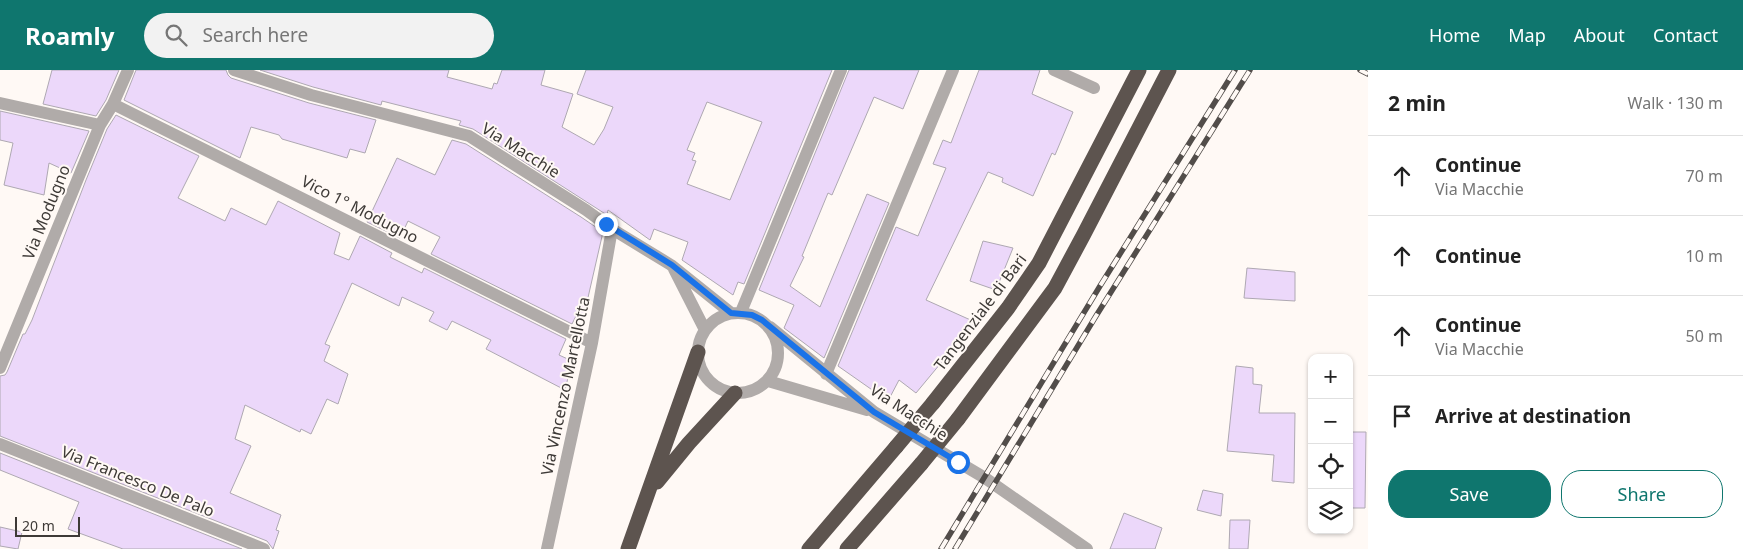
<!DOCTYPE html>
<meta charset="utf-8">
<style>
body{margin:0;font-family:"Noto Sans",sans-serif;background:#f2f2f2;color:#222}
.controls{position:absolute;right:15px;bottom:15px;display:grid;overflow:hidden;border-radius:10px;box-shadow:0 1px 4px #0004}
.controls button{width:45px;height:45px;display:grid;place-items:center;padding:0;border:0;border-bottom:1px solid #e0e0e0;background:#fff;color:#222;font:25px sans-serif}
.scale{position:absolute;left:15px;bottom:12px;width:65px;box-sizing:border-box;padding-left:5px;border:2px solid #3e3a37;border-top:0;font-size:14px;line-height:18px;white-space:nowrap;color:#3e3a37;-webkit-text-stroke:4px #fff9f5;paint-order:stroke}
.stop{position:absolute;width:15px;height:15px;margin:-11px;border:4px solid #1a73e8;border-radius:50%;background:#fff}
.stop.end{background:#1a73e8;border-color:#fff;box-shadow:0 1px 5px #0008}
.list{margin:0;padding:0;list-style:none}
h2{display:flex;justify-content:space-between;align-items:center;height:65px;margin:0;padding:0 20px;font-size:21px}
h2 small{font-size:16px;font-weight:400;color:#767676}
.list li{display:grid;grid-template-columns:32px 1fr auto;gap:15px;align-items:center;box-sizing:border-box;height:80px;padding:0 20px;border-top:1px solid #e0e0e0}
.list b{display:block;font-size:19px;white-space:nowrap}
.list p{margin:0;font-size:16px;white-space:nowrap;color:#767676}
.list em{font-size:16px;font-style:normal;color:#767676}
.actions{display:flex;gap:10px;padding:15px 20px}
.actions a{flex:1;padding:11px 0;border:1px solid #0f766e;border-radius:20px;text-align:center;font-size:18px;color:#0f766e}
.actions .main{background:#0f766e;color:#fff}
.icon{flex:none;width:28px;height:28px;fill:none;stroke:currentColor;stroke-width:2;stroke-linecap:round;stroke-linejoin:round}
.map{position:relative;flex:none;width:1368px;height:479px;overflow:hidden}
header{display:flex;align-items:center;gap:30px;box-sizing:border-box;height:70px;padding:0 25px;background:#0f766e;color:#fff}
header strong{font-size:24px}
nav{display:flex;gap:28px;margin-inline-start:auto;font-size:18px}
.search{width:350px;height:45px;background:#f2f2f2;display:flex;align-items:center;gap:12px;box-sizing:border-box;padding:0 18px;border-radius:28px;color:#767676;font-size:19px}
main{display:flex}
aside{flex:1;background:#fff}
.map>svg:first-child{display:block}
.building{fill:#ecd8fa;stroke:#aea8b2;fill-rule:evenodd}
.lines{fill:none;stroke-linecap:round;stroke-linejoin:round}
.street{stroke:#b0aba9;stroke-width:12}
.highway{stroke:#5d544f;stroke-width:15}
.rail-casing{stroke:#524d4a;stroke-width:5.5}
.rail{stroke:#fff9f5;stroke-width:4;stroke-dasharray:11;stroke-linecap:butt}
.highway-bridge{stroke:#5d544f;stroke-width:15}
.route{stroke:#1a73e8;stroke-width:6}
.labels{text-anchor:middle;stroke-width:4;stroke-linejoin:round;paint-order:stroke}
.street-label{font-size:16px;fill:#3e3a37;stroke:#fff9f5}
</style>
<header>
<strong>Roamly</strong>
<div class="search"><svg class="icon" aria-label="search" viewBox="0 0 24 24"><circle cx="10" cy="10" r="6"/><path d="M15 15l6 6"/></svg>Search here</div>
<nav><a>Home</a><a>Map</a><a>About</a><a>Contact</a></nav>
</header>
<main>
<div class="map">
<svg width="1368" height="479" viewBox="0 0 1368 479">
<rect width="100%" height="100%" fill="#fff9f5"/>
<!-- building -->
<path class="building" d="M52,0H119L106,30L96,46L43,34Z
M136,0H226L228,5L231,8L309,33L376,50L365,83L350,79L347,88L282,69L279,65L251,57L240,88L124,30Z
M260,0H449L447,7L492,19L494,13L497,14L502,0H545L541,15L573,24L562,57L594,75L604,59L613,37L577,24L586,0H832L744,214L738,212L733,225L682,190L688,172L654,159L650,170L608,140L607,145L473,59L459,55L461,51L382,31L381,35L313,17ZM707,32L762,52L730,130L687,114L696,91L692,90L695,83L687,80Z
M849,0H919L903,39L874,27L832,125L828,123L802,186L804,187L790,216L820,237L867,124L889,133L824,288L784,258L794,235L759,220Z
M979,0H1040L1032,24L1073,42L1055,85L1052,83L1033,126L1002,112L1003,108L988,102L926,230L975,252L916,323L899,310L888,331L838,296L896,157L918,166L946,98L933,94L943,70L951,73Z
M0,41L89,61L71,103L49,93L44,125L4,115L13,73L0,70Z
M116,45L199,86L178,128L225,151L231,138L266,155L278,131L340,163L334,184L349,190L360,166L392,183L390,187L422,203L424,198L566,269L559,285L572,291L565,320L486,279L491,270L452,251L447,260L429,251L434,242L402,227L399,236L352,213L325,274L330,276L324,291L348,304L338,334L327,329L311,364L301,359L300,362L245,335L235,369L251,376L230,423L281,445L276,460L279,461L273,479L267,471L0,366V306L5,305L7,302L23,264H25L32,250L86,110L107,59Z
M452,70L466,74L581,147L603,162L584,245L578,242L572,254L431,184L440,167L408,151L400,168L367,152L397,88L435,105Z
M983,171L1013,178L996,220L970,211Z
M1247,198L1295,202V231L1244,228Z
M1236,296L1253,298V314L1262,315L1259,343H1295L1294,413L1272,411L1274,385L1227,381Z
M1349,362H1366L1365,438H1349Z
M0,383L242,479H123L68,459L79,432L0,400Z
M1203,420L1223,424L1221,446L1197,440Z
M1124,443L1162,458L1155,479H1110Z
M1230,450H1250L1248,479H1229Z
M0,457L22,462L18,479L0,476Z"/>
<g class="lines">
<!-- street -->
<path class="street" d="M234,0L311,25L469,66L586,140L612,159L671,195L731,243
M1054,0L1094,18
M0,33L100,55
M113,34L592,273
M674,199L705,260
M741,242L841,0
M698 283a40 40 0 1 1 80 0a40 40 0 1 1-80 0Z
M770,257L874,342L985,408L1087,479
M0,298L100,55L113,34L128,0
M826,304L953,0
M768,311L867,340
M0,374L264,479
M547,479L592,273L612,159"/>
<!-- highway -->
<path class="highway" d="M933,333L1008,238L1039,193L1139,0
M958,349L1055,218L1084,164L1169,0
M657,412L689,373L735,323
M628,479L698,282
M809,479L896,377
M847,479L921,394"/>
<!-- rail casing -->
<g class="rail-casing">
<path id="rail" d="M1360,0L1368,4
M941,479L1100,216L1235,0
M955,479L1096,246L1250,0"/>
</g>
<!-- rail -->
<use href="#rail" class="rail"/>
<!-- highway-bridge -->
<path class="highway-bridge" d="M896,377L933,333
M921,394L958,349"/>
</g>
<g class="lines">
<!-- route -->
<path class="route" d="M606,154L672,195L731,243L752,245L762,250L874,342L958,392"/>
</g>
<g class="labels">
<!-- street labels -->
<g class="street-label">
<text transform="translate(521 80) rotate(32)" y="6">Via Macchie</text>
<text transform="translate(360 139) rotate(27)" y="6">Vico 1° Modugno</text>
<text transform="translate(46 142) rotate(-68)" y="6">Via Modugno</text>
<text transform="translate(980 242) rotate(-53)" y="6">Tangenziale di Bari</text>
<text transform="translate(565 316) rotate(-78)" y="6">Via Vincenzo Martellotta</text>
<text transform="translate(909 342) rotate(33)" y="6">Via Macchie</text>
<text transform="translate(138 411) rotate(22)" y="6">Via Francesco De Palo</text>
</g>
</g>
</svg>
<div class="controls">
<button>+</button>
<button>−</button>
<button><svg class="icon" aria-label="locate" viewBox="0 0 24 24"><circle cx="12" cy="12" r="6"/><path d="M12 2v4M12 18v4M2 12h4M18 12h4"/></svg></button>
<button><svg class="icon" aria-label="layers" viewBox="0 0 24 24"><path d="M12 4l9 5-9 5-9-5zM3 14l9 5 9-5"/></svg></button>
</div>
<div class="scale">20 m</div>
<div class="stop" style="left:958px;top:392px"></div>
<div class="stop end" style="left:606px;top:154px"></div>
</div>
<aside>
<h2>2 min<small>Walk · 130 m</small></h2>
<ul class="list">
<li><svg class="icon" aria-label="ahead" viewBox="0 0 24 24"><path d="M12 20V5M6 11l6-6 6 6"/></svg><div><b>Continue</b><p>Via Macchie</p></div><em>70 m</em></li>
<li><svg class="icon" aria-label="ahead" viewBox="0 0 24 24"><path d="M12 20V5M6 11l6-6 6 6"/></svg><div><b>Continue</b></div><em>10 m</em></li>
<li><svg class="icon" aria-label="ahead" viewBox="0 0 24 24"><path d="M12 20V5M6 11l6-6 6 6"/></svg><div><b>Continue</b><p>Via Macchie</p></div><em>50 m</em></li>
<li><svg class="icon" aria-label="arrive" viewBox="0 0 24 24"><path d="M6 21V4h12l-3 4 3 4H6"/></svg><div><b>Arrive at destination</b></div></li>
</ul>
<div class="actions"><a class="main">Save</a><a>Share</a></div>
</aside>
</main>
